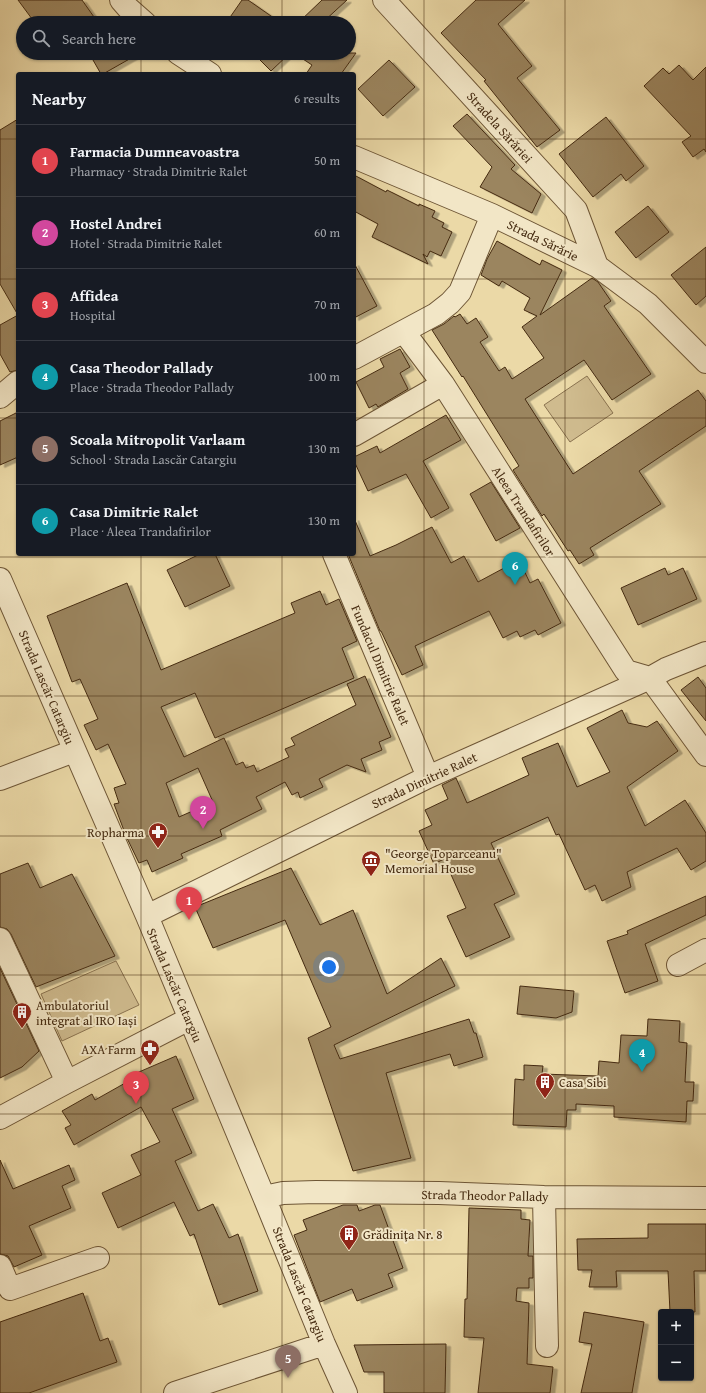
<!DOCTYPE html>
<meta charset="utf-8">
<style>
body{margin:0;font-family:"Gentium Book Plus",serif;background:#242831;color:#f1f3f6}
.controls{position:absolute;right:12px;bottom:12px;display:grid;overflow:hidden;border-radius:4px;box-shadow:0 1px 3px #0004}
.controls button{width:36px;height:36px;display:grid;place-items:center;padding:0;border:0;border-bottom:1px solid #363941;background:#171b24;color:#f1f3f6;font:20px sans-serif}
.you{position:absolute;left:329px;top:967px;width:14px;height:14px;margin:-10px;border:3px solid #fff;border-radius:50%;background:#1a73e8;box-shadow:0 0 0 6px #1a73e833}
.badge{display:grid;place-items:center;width:26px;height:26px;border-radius:50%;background:#db2777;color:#fff;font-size:13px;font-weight:700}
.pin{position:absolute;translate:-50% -33px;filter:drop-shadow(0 1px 2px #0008)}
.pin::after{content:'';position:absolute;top:21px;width:14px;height:12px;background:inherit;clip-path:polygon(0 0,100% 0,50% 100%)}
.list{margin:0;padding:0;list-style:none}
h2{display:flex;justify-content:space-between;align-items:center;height:52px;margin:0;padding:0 16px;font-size:17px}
h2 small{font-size:13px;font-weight:400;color:#9ea1a6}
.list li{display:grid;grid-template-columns:26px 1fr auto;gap:12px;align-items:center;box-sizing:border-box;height:72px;padding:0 16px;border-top:1px solid #363941}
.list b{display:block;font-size:15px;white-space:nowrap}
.list p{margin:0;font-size:13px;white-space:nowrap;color:#9ea1a6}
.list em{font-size:13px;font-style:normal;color:#9ea1a6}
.icon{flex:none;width:22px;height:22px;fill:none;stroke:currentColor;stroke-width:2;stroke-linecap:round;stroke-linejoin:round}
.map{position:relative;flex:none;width:706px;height:1393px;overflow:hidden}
.search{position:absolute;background:#171b24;box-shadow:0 1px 3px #0004;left:16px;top:16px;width:340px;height:44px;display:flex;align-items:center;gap:10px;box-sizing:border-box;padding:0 14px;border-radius:22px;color:#9ea1a6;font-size:15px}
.panel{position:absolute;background:#171b24;box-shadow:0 1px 3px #0004;left:16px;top:72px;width:340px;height:484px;border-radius:4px}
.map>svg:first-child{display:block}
.green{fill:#cfbb8e;stroke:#8a7350}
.building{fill:#9b855f;stroke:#452b11;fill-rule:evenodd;filter:url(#shadow)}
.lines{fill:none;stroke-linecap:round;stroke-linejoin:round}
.minor-casing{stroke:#6e5636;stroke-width:24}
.minor{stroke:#f2e6c6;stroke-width:22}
.grid{fill:none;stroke:#452b11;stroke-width:1;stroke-opacity:0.55}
.labels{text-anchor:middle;stroke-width:4;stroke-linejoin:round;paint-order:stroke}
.street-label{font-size:13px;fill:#452b11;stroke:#f2e6c6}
.poi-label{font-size:13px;fill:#452b11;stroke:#f2e6c6;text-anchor:start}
</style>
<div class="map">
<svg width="706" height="1393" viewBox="0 0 706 1393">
<defs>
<filter id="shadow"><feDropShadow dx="4.5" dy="2.5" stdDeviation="0" flood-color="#0004"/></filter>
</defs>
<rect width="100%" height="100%" fill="#ebd9a7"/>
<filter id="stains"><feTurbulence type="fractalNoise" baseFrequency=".005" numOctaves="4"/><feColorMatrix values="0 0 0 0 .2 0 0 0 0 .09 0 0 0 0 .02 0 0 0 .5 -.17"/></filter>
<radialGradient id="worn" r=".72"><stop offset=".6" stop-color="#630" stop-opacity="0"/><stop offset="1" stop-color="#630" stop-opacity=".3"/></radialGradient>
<!-- green -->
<path class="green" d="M587,376L613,413L570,442L544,405Z
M116,961L139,1005L62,1041L41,994Z"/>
<!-- building -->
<path class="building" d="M18,0H82L94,17L86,23H35Z
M242,0H248L281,23H226Z
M322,0H347L322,23H298Z
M476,0H525L498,24L532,66L517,78L560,130L537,147L484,81L486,80L441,33Z
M89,53H140L103,74H101Z
M267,53H290L271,71L260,60Z
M294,53H356L341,74H306L312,65Z
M389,60L415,87L383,116L358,89Z
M679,65L693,80L706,67V152L704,149L693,157L682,142L691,136L644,86L663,68L669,74Z
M467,114L515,165L511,169L541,194L532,213L480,187L492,167L453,126Z
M606,117L644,166L626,181L621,174L593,197L559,154Z
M18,119V370L10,372L0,354V325L18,315L0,284V130Z
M354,175L386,192L387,190L419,206V204L435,211L432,217L444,223L442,227L452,232L441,256L430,251L427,257L423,254L428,264L372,237L378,224L354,211Z
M648,206L669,232L636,258L615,232Z
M497,241L540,265L542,260L562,270L540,315L592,278L598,282L611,301L604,306L651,374L612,400L584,360L525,399L573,474L698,390L706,401V426L639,471L661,504L590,548L594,555L579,564L570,550L568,551L544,514L542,516L513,470L519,466L463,376L462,377L432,330L444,324L454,316L455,317L460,314L467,324L476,318L488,337L480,342L499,371L505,367L512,379L544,358L522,327L537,316L524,310L530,298L502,281L499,286L481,275L487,259Z
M706,247V296L696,305L671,275Z
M354,263L377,306L354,318Z
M400,349L410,367L400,373L408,389L378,407L376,404L369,408L356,382L384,367L380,359Z
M18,412V457L0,465V421Z
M446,415L461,440L423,461L449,508L431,518L406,474L368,491L354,461V457L377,446L380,453Z
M491,482L520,528L496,541L470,494Z
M354,518L370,556L396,545L432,527L451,563L464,556L478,582L519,560L530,583L538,579L561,623L538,635L535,630L520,637L517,631L503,638L489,611L415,646L423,665L402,675L381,631H380L348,554H354Z
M200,554H215L230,586L185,607L167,570Z
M665,568L668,575L683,568L697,599L638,625L621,588Z
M127,583L161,670L295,613L291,603L320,591L326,605L339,599L357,641L342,648L354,678L215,738L195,693L161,707L184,757L224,738L236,765L243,762L246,768L254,765L257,772L289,757L285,749L295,745L291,738L356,705L347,684L365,676L391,737L379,742L382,750L361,759L366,772L347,765L319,779L323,787L300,798L298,792L292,795L285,782L256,797L262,809L220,830L222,836L181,854L183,858L152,872L147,860L139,863L126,836L114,804L119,803L114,788L126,784L108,744L96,750L84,725L98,719L80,679L72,682L47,616ZM198,768L213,802L179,817L166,783Z
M698,677L706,688V721L681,690Z
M622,710L628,723L647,727L657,721L678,751L627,787L645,826L685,800L706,833V861L691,870L677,848L627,872L631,887L602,901L595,885L585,890L559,834L556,835L548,817L491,843L515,894L494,904L510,937L466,957L447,916L466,908L444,859L434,864L419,831L432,825L425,810L448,799L442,785L456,778L467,803L529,775L522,758L558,743L577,787L610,772L587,728Z
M28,863L40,888L72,874L115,956L36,987L11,934L7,929L0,927V874Z
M291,868L320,925L353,910L387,994L441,958L455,986L334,1045L340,1059L469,1019L474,1033H476L483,1057L454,1066L450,1054L386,1073L411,1158L353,1171L308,1038L331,1027L285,920L213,948L195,907Z
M706,896V915L645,944L658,981L625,993L607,941L628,934L627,931Z
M0,968L39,1051L22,1067L0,1078Z
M520,986L574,991L572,1012L556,1018L517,1014Z
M648,1019L680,1021L679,1042L687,1043L685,1082H694L693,1101H687L686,1122L614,1117V1106L576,1104V1110H567L566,1127L513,1125L515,1079L524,1080V1065L543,1066L542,1074L598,1076L599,1061L619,1063L621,1035L647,1036Z
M176,1056L194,1099L172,1109L192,1153L175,1161L198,1211L213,1204L229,1238L238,1234L258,1291L219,1305L194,1234L190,1236L174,1202L118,1228L102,1193L141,1175L131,1155L160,1142L141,1107L74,1145L65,1128L71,1125L62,1111L92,1094L95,1100L127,1082L125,1078Z
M0,1160L13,1189L69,1165L75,1180L62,1186L71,1208L29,1226L42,1255L14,1267L8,1256L0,1254Z
M343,1205H357L359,1211L375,1205H380L403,1268L388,1274L393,1287L357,1301L352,1289L320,1302L294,1235L307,1230L303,1220Z
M469,1208L521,1210V1219L530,1220L528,1256H533V1278H529V1288H517L516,1301L529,1303L527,1364L553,1367L550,1393H478L484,1338L464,1337L465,1299H467Z
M648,1224H706V1271H694L695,1312H670L668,1271H616L617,1287H589L592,1270H578L577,1239L648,1238Z
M83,1293L100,1341L108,1338L117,1362L29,1393H0V1322Z
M584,1312L644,1322L632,1393H581L592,1344L579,1342Z
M446,1344L445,1393H384V1372H364L354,1345Z"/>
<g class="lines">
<!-- minor casing -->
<g class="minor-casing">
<path id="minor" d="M121,0L128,8L145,23
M384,0L576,210L597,266
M178,53L210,74
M354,157L492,215L597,266L648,304L706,362
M404,332L443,384L626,671L650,678L706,755
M354,358L436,314L450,303L460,292L492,215
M0,397L18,382
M354,435L443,384
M334,554L428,777
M0,579L147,916L264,1197L324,1344L346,1393
M0,779L74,751
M147,916L428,777L650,678L666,669L706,653
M0,939L67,1082
M678,965L706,950
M0,1118L67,1082L189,1019
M264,1197L283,1193L316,1192L439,1193L544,1197L706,1198
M544,1197L547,1346
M0,1266L10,1289L98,1258
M175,1393L324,1344"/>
</g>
<!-- minor -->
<use href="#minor" class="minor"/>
</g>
<!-- grid -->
<path class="grid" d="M141,0V23M282,0V23M424,0V1393M565,0V1393M141,53V74M282,53V74M0,139H18M354,139H706M0,279H18M354,279H706M0,418H18M354,418H706M141,554V1393M282,554V1393M0,557H706M0,696H706M0,836H706M0,975H706M0,1114H706M0,1254H706"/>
<!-- icons -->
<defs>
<g id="pharmacy-pin" transform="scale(1)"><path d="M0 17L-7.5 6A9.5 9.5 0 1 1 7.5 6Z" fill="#8f2418" stroke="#f2e6c6"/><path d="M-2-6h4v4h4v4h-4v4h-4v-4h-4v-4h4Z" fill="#fff"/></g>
<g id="museum-pin" transform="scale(1)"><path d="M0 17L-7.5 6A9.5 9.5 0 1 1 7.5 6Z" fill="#8f2418" stroke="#f2e6c6"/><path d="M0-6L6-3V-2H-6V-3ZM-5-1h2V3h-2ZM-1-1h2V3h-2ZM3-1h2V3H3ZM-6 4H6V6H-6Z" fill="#fff"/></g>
<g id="building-pin" transform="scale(1)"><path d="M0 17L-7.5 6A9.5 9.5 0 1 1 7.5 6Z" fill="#8f2418" stroke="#f2e6c6"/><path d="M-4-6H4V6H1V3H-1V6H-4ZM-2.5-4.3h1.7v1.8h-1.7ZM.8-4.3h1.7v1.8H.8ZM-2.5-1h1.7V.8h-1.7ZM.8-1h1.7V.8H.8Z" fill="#fff"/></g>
</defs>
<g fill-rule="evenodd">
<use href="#pharmacy-pin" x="158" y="832"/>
<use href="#museum-pin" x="371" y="860"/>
<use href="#building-pin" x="22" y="1012"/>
<use href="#pharmacy-pin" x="150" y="1049"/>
<use href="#building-pin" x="545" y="1082"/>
<use href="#building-pin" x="349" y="1234"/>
</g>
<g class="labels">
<!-- street labels -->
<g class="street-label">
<text transform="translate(500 127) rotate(48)" y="5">Stradela Sărăriei</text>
<text transform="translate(543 240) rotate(26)" y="5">Strada Sărărie</text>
<text transform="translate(524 511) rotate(57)" y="5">Aleea Trandafirilor</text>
<text transform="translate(381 665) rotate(67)" y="5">Fundacul Dimitrie Ralet</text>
<text transform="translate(47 687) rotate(67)" y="5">Strada Lascăr Catargiu</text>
<text transform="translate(424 780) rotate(-25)" y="5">Strada Dimitrie Ralet</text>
<text transform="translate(175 985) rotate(67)" y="5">Strada Lascăr Catargiu</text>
<text transform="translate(485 1195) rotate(1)" y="5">Strada Theodor Pallady</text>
<text transform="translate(300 1284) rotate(68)" y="5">Strada Lascăr Catargiu</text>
</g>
<!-- poi labels -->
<g class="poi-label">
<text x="144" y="837" text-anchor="end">Ropharma</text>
<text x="385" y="858">"George Toparceanu"<tspan x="385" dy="15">Memorial House</tspan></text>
<text x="36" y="1010">Ambulatoriul<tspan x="36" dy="15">integrat al IRO Iași</tspan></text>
<text x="136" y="1054" text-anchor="end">AXA Farm</text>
<text x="559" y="1087">Casa Sibi</text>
<text x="363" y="1239">Grădinița Nr. 8</text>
</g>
</g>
<rect width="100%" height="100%" filter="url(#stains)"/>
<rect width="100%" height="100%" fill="url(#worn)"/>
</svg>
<div class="controls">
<button>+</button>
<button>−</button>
</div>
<div class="you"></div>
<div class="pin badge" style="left:189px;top:920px;background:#e0444e">1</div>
<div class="pin badge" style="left:203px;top:829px;background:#d1479c">2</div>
<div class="pin badge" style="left:136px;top:1104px;background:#e0444e">3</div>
<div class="pin badge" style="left:642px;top:1072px;background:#0f9aa8">4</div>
<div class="pin badge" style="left:288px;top:1378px;background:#8d6e63">5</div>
<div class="pin badge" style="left:515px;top:585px;background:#0f9aa8">6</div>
<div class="search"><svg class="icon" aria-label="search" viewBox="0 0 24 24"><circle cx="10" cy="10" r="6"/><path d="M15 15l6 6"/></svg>Search here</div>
<section class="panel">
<h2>Nearby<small>6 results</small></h2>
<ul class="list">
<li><span class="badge" style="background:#e0444e">1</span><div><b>Farmacia Dumneavoastra</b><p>Pharmacy · Strada Dimitrie Ralet</p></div><em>50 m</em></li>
<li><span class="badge" style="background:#d1479c">2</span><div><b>Hostel Andrei</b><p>Hotel · Strada Dimitrie Ralet</p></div><em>60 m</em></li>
<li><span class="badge" style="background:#e0444e">3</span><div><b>Affidea</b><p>Hospital</p></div><em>70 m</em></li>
<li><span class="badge" style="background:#0f9aa8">4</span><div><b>Casa Theodor Pallady</b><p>Place · Strada Theodor Pallady</p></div><em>100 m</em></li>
<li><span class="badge" style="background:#8d6e63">5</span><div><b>Scoala Mitropolit Varlaam</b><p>School · Strada Lascăr Catargiu</p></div><em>130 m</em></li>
<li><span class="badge" style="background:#0f9aa8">6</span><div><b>Casa Dimitrie Ralet</b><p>Place · Aleea Trandafirilor</p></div><em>130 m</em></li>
</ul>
</section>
</div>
